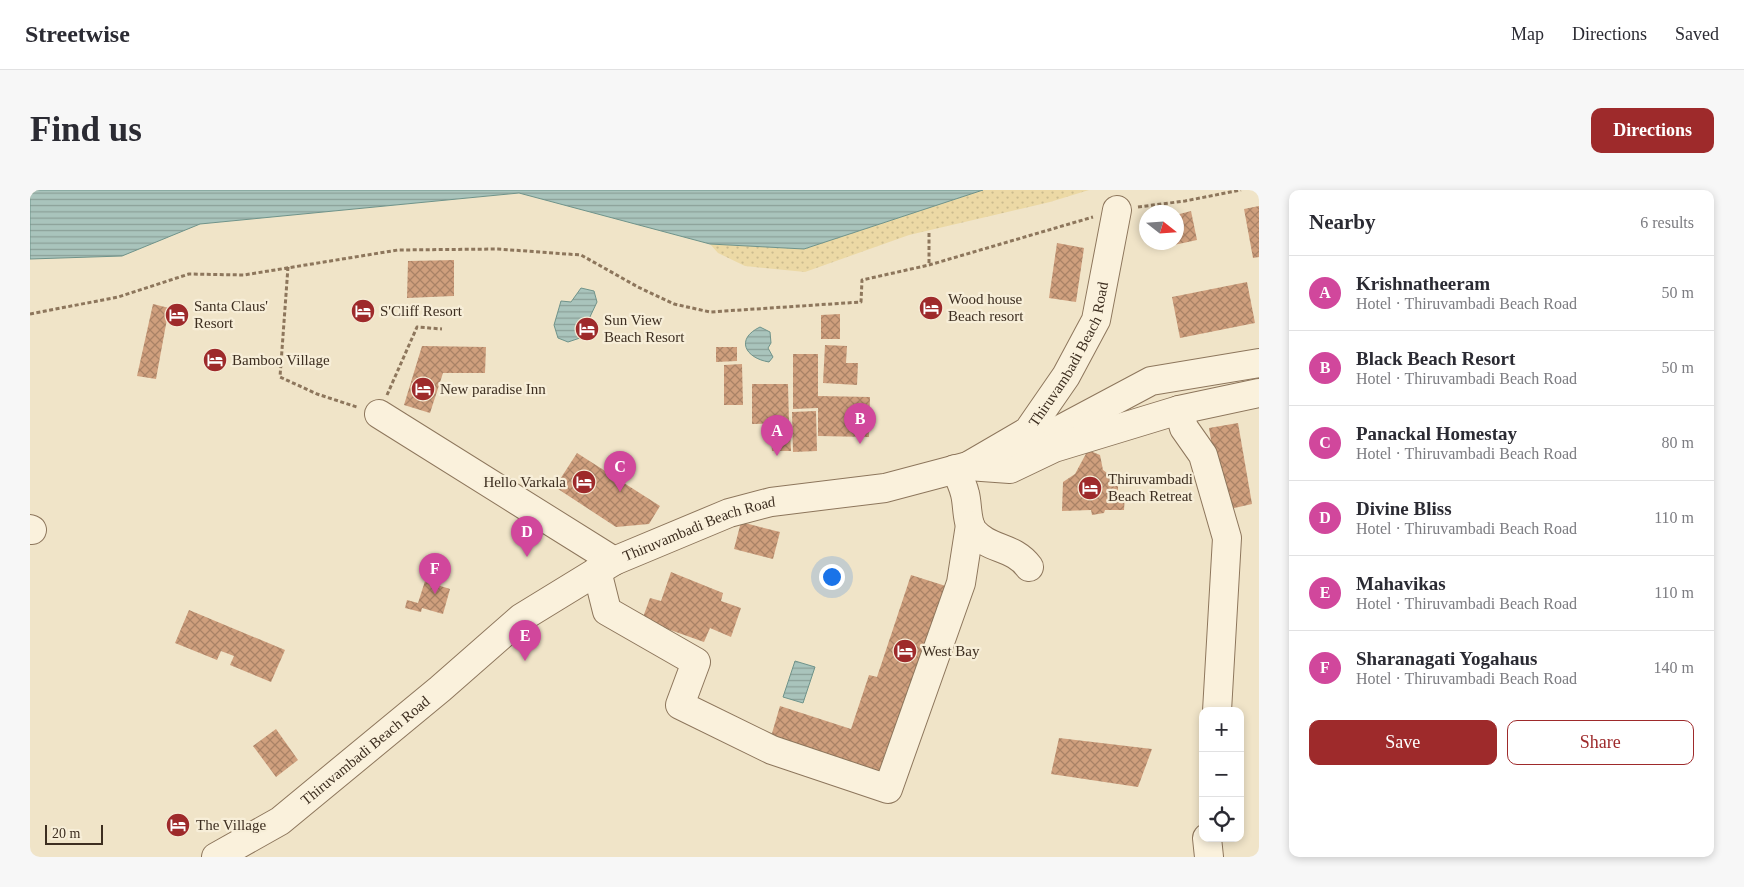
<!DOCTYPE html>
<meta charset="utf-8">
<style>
body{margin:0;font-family:"Times New Roman",serif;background:#f7f7f7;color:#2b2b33}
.controls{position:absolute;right:15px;bottom:15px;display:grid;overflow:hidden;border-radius:10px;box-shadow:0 2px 8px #0003}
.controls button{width:45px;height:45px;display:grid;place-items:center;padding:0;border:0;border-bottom:1px solid #e1e1e2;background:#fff;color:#2b2b33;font:25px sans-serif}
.compass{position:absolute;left:1109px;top:15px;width:45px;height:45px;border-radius:50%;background:#fff;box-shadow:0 2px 8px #0003;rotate:107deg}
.scale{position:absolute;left:15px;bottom:12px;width:58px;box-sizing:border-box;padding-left:5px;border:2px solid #3d2e20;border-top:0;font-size:14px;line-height:18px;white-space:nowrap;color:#3d2e20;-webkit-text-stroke:4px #f7eed8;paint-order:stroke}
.you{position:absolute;left:801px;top:386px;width:18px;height:18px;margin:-12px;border:4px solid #fff;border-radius:50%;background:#1a73e8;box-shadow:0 0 0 8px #1a73e833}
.badge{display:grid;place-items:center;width:32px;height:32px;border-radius:50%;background:#9e2a2b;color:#fff;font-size:16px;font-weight:700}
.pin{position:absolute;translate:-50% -41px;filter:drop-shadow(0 1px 2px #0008)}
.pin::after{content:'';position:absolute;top:26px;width:18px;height:15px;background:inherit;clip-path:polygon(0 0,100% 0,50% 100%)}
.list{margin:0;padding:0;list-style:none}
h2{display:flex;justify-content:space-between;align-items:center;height:65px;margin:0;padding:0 20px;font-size:21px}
h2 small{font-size:16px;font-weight:400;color:#7c7c81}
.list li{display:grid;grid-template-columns:32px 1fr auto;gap:15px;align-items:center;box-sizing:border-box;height:75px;padding:0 20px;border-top:1px solid #e1e1e2}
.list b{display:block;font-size:19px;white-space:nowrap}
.list p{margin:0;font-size:16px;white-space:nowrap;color:#7c7c81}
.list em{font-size:16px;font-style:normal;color:#7c7c81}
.actions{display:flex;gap:10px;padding:15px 20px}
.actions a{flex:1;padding:11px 0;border:1px solid #9e2a2b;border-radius:10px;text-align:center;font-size:18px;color:#9e2a2b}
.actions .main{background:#9e2a2b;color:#fff}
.icon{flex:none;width:28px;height:28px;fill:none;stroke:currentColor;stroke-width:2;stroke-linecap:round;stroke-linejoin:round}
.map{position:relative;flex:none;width:1229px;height:667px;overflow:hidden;border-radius:10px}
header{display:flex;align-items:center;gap:30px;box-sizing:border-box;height:70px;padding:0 25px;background:#fff;border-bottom:1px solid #e1e1e2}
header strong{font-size:24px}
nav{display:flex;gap:28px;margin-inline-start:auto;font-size:18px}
.intro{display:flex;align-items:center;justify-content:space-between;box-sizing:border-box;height:120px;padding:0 30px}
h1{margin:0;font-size:35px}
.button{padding:12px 22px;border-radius:10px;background:#9e2a2b;color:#fff;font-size:18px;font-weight:700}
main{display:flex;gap:30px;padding:0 30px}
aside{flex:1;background:#fff;border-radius:10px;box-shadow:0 2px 8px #0003}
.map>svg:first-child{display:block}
.sand{fill:url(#sand-dots)}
.water{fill:url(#water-rules);stroke:#6f938a}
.building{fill:url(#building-cross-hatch)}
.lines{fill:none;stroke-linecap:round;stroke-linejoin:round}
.minor-casing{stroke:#8d765c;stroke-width:30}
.path{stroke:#8d765c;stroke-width:3;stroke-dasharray:4 2.5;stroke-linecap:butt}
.minor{stroke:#faf1dc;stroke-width:28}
.labels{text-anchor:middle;stroke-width:4.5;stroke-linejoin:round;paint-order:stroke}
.poi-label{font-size:15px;fill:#3d2e20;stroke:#f7eed8;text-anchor:start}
.street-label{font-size:15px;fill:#3d2e20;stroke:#f7eed8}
</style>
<header>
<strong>Streetwise</strong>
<nav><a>Map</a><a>Directions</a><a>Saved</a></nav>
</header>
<div class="intro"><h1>Find us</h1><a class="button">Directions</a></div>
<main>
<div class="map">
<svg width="1229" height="667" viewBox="0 0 1229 667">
<defs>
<pattern id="sand-dots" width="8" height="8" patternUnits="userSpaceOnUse" patternTransform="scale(1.25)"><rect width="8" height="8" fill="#ecd9a5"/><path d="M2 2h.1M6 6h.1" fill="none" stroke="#cbbb8e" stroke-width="1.8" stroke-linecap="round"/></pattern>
<pattern id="water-rules" width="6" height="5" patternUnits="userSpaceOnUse" patternTransform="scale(1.25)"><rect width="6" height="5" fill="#a9c4bc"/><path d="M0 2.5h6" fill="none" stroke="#8ba098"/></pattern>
<pattern id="building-cross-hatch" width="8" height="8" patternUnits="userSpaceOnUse" patternTransform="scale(1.25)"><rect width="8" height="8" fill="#cf9f7d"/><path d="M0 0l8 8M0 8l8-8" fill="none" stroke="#a98266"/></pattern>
</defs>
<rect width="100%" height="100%" fill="#f0e4c8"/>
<!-- sand -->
<path class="sand" d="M953,0H1059L1020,12L879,45L775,82L715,76L688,63L680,54L774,59Z"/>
<!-- water -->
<path class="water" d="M0,0H953L774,59L680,54L489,3L170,34L92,66L0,69Z
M551,98L564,101L567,112L550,148L538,152L528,148L524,135L531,111L541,112Z
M730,137L740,142L741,153L738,158L743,167L739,172C715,168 705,149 730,137Z
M765,471L785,477L773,513L753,507Z"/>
<!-- building -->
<path class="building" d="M1229,16V67L1223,68L1214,19Z
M1161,21L1167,50L1144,55L1143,52H1146V25Z
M1027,53L1054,58L1046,112L1019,108Z
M424,70V106L377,108L378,71Z
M1217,92L1225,133L1150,148L1142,107Z
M123,114L139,118L126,189L107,186Z
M810,124V149H791V125Z
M795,155L817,156L816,173H828L827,195L793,193Z
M392,156L456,157L455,183H413L400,223L374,215Z
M686,157H707V171L686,172Z
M763,164H788V206L840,207L839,247L788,246V218L763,219Z
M712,174L713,215H694V175Z
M722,194H758L759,233L722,234Z
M786,221L787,261L763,262L762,222Z
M1208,233L1222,314L1200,319L1194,287H1187L1179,238Z
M760,242L761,261H742L741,243Z
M1058,260L1070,265L1073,280L1088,291V304H1095L1094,320H1075L1074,323L1062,325L1061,320L1032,321L1033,292L1045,284Z
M547,263L630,316L619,334L586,337L525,297Z
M711,332L750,342L743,369L704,359Z
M641,382L693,403L691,411L711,418L701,447L680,438L674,452L612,430L620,408L631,411Z
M881,385L922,398L865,553L857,558L848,584L740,550L750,516L821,539L839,485L847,487Z
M395,391L420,399L413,424L392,418L391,422L375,418L377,410L388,413Z
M159,420L255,460L241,492L200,475L204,466L191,461L187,470L145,453Z
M246,539L268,570L246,587L223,556Z
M1029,548L1122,559L1108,597L1021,584Z"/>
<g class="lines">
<!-- minor casing -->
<g class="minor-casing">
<g id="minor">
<path d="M1149,220L1154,238L1173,265L1197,348L1187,521"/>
<path d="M349,224L584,371"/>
<path d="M983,256L991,252L1014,248L1121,191L1229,173"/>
<path d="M938,276L980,279L1024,258L1149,220L1229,203"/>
<path d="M925,279C929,287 933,295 935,304C938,315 936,333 944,342C959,360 984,356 999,377"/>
<path d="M0,339L2,340"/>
<path d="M567,381L577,421L666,472L650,515L742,560L858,599L931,393L940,335"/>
<path d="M1177,648L1179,667"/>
<path id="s1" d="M186,667L250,631L410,499L491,428L584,371L699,323L741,312L855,298L938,276L998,241L1036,186L1066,130L1087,20"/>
</g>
</g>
<!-- path -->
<path class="path" d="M1108,17L1155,11L1211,0
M899,43V75
M258,77L250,187L287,204L327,217
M0,124L88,107L159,84L214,85L368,60L468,59L551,65L608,97L644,114L680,122L831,112L832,90L899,75L1063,27
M357,205L387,137L412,139"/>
<!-- minor -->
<use href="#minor" class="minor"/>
</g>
<!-- icons -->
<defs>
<g id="hotel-disc" transform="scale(1.25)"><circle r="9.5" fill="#9e2a2b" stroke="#f7eed8"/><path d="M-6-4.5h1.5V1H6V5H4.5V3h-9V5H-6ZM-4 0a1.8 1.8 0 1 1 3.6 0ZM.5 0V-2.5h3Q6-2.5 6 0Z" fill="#fff"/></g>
</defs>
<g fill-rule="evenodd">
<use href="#hotel-disc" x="901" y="118"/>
<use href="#hotel-disc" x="333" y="121"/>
<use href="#hotel-disc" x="147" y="125"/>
<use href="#hotel-disc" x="557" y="139"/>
<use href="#hotel-disc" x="185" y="170"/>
<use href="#hotel-disc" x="393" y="199"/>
<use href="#hotel-disc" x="554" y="292"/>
<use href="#hotel-disc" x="1060" y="298"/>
<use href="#hotel-disc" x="875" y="461"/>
<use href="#hotel-disc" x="148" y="635"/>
</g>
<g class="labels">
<!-- poi labels -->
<g class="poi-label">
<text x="918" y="114">Wood house<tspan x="918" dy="17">Beach resort</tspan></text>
<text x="164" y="121">Santa Claus'<tspan x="164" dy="17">Resort</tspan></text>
<text x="350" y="126">S'Cliff Resort</text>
<text x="574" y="135">Sun View<tspan x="574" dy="17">Beach Resort</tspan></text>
<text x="202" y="175">Bamboo Village</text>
<text x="410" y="204">New paradise Inn</text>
<text x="1078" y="294">Thiruvambadi<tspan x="1078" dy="17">Beach Retreat</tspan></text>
<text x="536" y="297" text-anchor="end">Hello Varkala</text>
<text x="892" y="466">West Bay</text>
<text x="166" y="640">The Village</text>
</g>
<!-- street labels -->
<g class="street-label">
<text dy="5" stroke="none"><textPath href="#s1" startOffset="1024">Thiruvambadi Beach Road</textPath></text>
<text dy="5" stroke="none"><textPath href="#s1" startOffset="589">Thiruvambadi Beach Road</textPath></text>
<text dy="5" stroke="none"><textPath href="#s1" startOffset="184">Thiruvambadi Beach Road</textPath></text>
</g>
</g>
</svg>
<div class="controls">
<button>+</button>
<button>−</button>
<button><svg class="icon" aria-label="locate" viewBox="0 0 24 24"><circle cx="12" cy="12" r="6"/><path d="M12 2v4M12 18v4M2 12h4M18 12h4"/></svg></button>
</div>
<svg class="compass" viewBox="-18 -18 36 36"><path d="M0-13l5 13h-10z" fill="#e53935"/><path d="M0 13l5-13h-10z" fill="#7c7c81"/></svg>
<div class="scale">20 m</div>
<div class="you"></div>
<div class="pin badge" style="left:747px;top:266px;background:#d1479c">A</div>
<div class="pin badge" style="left:830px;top:254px;background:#d1479c">B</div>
<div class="pin badge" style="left:590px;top:302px;background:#d1479c">C</div>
<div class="pin badge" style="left:497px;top:367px;background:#d1479c">D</div>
<div class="pin badge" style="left:495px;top:471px;background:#d1479c">E</div>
<div class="pin badge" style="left:405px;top:404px;background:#d1479c">F</div>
</div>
<aside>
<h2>Nearby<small>6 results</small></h2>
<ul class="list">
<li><span class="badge" style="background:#d1479c">A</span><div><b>Krishnatheeram</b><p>Hotel · Thiruvambadi Beach Road</p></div><em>50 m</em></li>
<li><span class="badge" style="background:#d1479c">B</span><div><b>Black Beach Resort</b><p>Hotel · Thiruvambadi Beach Road</p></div><em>50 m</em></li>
<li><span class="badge" style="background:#d1479c">C</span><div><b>Panackal Homestay</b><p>Hotel · Thiruvambadi Beach Road</p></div><em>80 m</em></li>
<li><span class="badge" style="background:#d1479c">D</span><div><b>Divine Bliss</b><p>Hotel · Thiruvambadi Beach Road</p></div><em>110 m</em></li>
<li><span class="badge" style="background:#d1479c">E</span><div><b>Mahavikas</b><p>Hotel · Thiruvambadi Beach Road</p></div><em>110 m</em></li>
<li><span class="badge" style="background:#d1479c">F</span><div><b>Sharanagati Yogahaus</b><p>Hotel · Thiruvambadi Beach Road</p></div><em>140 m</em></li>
</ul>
<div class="actions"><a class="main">Save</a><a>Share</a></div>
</aside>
</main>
